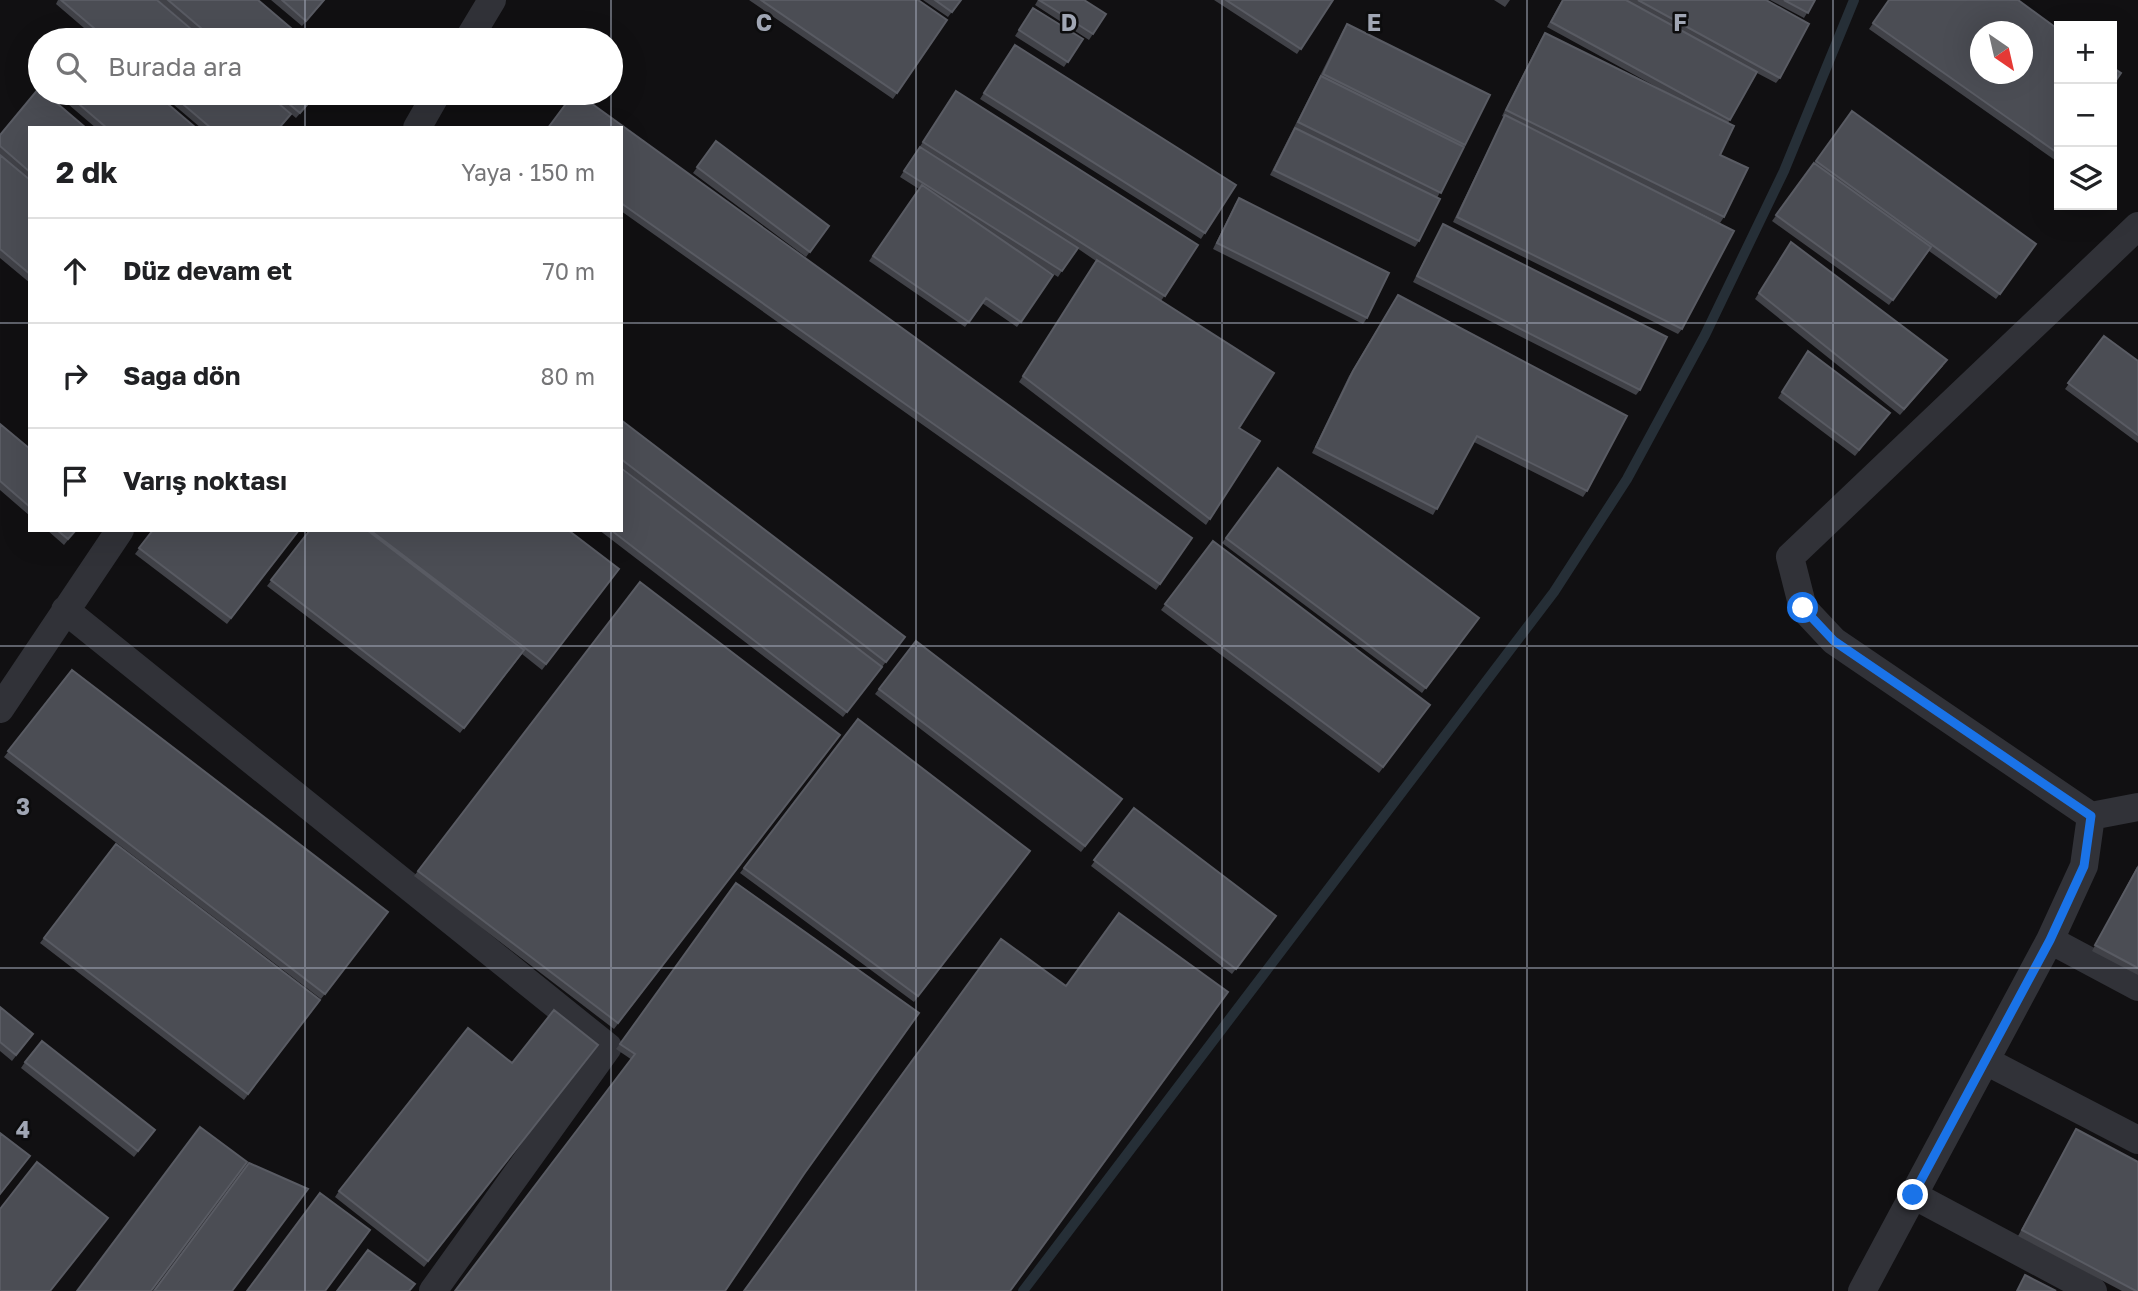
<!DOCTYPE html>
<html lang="tr">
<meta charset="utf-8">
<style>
body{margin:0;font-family:"Golos Text",sans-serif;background:#f2f2f2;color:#202124}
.controls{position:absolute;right:21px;top:21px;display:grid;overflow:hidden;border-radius:0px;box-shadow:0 7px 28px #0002}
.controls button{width:63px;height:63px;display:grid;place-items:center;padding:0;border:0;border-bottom:2px solid #e0e0e0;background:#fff;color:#202124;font:35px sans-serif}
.compass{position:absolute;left:1970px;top:21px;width:63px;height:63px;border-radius:50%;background:#fff;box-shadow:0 7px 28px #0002;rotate:146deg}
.stop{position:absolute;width:21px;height:21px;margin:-16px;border:5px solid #1a73e8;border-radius:50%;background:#fff}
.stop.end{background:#1a73e8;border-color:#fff;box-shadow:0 2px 7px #0008}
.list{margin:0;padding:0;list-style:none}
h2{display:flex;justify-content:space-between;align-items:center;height:91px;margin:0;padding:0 28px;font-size:30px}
h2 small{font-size:23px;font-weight:400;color:#757577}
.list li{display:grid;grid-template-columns:46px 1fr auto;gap:21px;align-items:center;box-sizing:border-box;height:105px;padding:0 28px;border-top:2px solid #e0e0e0}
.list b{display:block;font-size:26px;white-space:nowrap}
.list em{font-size:23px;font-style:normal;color:#757577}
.icon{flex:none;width:38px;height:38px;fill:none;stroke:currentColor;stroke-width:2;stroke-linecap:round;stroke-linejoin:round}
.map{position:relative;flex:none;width:2138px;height:1291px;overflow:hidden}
.search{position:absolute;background:#fff;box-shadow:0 7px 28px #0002;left:28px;top:28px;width:595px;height:77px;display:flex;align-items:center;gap:18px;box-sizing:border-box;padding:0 24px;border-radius:38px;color:#757577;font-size:26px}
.panel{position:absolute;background:#fff;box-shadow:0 7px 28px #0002;left:28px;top:126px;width:595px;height:406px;border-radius:0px}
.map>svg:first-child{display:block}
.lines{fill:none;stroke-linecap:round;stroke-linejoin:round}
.stream{stroke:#262f37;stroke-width:10}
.street{stroke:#313238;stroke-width:28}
.wall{fill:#414248}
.building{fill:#4b4d54;stroke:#595b63;stroke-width:2;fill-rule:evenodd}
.route{stroke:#1a73e8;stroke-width:9}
.grid{fill:none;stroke:#a0a6b4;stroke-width:2;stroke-opacity:0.55}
.grid-label{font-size:23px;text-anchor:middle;font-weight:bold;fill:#a0a6b4;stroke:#0c0c0d;stroke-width:5;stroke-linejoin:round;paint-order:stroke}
</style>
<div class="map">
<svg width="2138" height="1291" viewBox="0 0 2138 1291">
<rect width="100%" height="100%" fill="#111012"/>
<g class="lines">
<!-- stream -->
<path class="stream" d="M1023,1291L1554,592L1627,479L1705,335L1784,171L1854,0"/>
<!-- street -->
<path class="street" d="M468,40L492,0
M417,128L437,93
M2138,226L1790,557L1803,608L1834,641L2091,816L2138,807
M65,610L608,1047L433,1291
M0,709L120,530
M2050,940L2138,987
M1986,1061L2138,1140
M1913,1195L2093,1291
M1862,1291L2050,940L2084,866L2091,816"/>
</g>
<!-- wall -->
<path class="wall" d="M58,0H157L204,40H98L56,4Z
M158,0H258L305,40H205Z
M271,0H325L302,26Z
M749,0H918L947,20L893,99Z
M923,0H961L948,17Z
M1038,0L1106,14L1089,40L1035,5Z
M1214,0H1333L1297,54Z
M1494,0H1510L1505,7Z
M1562,0H1766L1780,78L1776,83L1757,73L1728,123L1720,155L1724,217L1720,223L1650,188L1682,329L1678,334L1453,222L1504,117L1502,116L1541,39L1545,33L1673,96L1547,27Z
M1770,0H1815L1804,18Z
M1889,0L2059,30V163L1869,29Z
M1033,8L1083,39L1064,67L1015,36Z
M1347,24L1465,145L1437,198L1419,241L1415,247L1270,175L1343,30Z
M1015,45L1236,185L1201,239L980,99Z
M956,91L1198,245L1161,301L1239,428L1260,441L1206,525L1019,382L1096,261L1077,248L1058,277L1022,254L1053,275L1017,327L982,303L965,327L869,261L919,189L900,177Z
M55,93H155L196,128H96Z
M160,93H266L291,114L280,128H201Z
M266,93H318L296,118Z
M30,128V283L0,258V135Z
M621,128L1192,538L1156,590L621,211Z
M716,141L829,226L806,257L693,173Z
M1816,161L2036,244L1996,299L1929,251L1889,305L1772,221Z
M1239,198L1367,318L1363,324L1213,249L1235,204Z
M1443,224L1640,390L1636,395L1413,282Z
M1791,242L1943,366L1900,415L1755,299Z
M1394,301L1587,491L1583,497L1474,442L1433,515L1312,453L1349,376Z
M2104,336L2138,361V443L2065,389Z
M1808,351L1890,413L1855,456L1778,398Z
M621,420L905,637L882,667L621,467Z
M0,424L30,449V516L0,490Z
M1278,468L1479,618L1422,693L1222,543Z
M47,530H76L64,545Z
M153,530H299L227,624L135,554Z
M310,530H568L619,569L542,670L522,654L460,733L267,586Z
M599,530H621L882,667L843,717Z
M1213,541L1430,705L1379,773L1161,610Z
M640,582L840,735L614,1029L414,876Z
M916,641L1122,799L1081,852L875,694Z
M72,670L388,912L321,999L4,757Z
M858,719L1030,851L914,1002L740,873Z
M1134,808L1276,916L1232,974L1091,866Z
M116,844L320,1000L244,1100L40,943Z
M2138,865V975L2092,951Z
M736,883L802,1176L616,1049Z
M0,1007L33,1034L12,1061L0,1051Z
M594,1050L424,1267L335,1197L339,1191L512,1063Z
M25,1062L155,1130L134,1157L21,1068Z
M2076,1129L2138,1291H2122L2018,1236Z"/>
<!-- building -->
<path class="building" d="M61,0H157L204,40H108Z
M168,0H258L305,40H215Z
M282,0H324L306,21Z
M761,0H918L947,20L897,93Z
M935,0H961L952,12Z
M1039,0H1084L1106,14L1093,34Z
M1226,0H1333L1301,49Z
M1563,0H1626L1757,72L1730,120L1551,22Z
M1638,0H1766L1809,24L1780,78Z
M1784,0H1815L1808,13Z
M1889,0H2018L2059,30V154L1873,23ZM1980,32H2022V74H1980Z
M1033,8L1083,39L1068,62L1019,30Z
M1347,24L1490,95L1465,145L1323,74Z
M1545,33L1734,126L1720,155L1748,168L1724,217L1506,110Z
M86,34L93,40H81Z
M1015,45L1236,185L1205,233L984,93Z
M2112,67L2121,73L2112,86Z
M1321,76L1464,147L1441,193L1298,122Z
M39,88L40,93H45L86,128H30V172L0,146V135Z
M956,91L1198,245L1165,296L923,142Z
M66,93H155L196,128H107Z
M170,93H266L291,114L279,128H211Z
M276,93H317L300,113Z
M574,93H577L1192,538L1160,584L621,203V128H548Z
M1852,111L2036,244L2000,294L1816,161Z
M1505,115L1734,231L1682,329L1457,217Z
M1295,128L1440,199L1419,241L1274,170Z
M716,141L829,226L810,252L697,167Z
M920,147L1078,248L1062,271L904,171Z
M0,155L30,180V274L0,249Z
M1814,163L1931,247L1893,300L1776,215Z
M922,185L1053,275L1021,322L986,298L969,322L873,256Z
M1239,198L1389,273L1367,318L1217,243Z
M1443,224L1667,337L1640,390L1417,276Z
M1791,242L1947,360L1904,409L1759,293Z
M1097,260L1274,373L1239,428L1260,441L1210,519L1023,376Z
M1398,295L1627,416L1587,491L1477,436L1437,509L1316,447L1353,371Z
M2104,336L2138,361V435L2068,383Z
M1808,351L1890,413L1859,450L1782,392Z
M621,420L905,637L886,662L621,459Z
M0,424L30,449V507L0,481Z
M621,468L882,667L847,712L611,530H621Z
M1278,468L1479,618L1426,688L1226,538Z
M57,530H76L68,539Z
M153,530H299L231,618L139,548Z
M310,530H367L524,650L464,728L271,580Z
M370,530H568L619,569L546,664Z
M1213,541L1430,705L1383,767L1165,604Z
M640,582L840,735L618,1023L418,871Z
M916,641L1122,799L1085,846L879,689Z
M72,670L388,912L325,994L8,751Z
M858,719L1030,851L918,996L744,868Z
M1134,808L1276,916L1236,969L1094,860Z
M116,844L320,1000L248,1094L44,938Z
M2138,867V968L2095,945Z
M736,883L919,1013L804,1174L725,1291H455L635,1054L620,1044Z
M1119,913L1228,992L1010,1291H744L1001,939L1066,986Z
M0,1007L33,1034L16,1055L0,1042Z
M554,1010L598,1045L428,1261L339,1191L468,1028L512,1063Z
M42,1041L155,1130L138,1151L25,1062Z
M200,1127L247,1162L151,1291H77Z
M2076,1129L2138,1162V1291H2136L2022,1230Z
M0,1133L30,1156L0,1194Z
M37,1162L108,1218L50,1291H0V1209Z
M249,1163L308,1189L232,1291H154Z
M320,1193L370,1230L325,1291H247Z
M368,1250L415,1284L409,1291H337Z
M2025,1275L2056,1291H2017Z"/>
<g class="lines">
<!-- route -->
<path class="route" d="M1803,608L1834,641L2091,816L2084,866L2050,940L1913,1195"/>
</g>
<!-- grid -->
<path class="grid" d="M305,0V40M611,0V128M916,0V1291M1222,0V1291M1527,0V1291M1833,0V1291M305,93V128M0,323H30M621,323H2138M305,530V1291M611,530V1291M0,646H2138M0,968H2138"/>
<g class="grid-label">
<text x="764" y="31">C</text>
<text x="1069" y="31">D</text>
<text x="1374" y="31">E</text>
<text x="1680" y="31">F</text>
<text x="23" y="815">3</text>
<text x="23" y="1138">4</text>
</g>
</svg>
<div class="controls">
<button>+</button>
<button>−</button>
<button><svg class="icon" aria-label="layers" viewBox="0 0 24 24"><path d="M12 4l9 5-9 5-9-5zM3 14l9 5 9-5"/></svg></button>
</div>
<svg class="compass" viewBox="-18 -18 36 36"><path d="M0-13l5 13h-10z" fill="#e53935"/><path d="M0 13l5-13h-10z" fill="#757577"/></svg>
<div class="stop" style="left:1803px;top:608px"></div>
<div class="stop end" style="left:1913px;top:1195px"></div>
<div class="search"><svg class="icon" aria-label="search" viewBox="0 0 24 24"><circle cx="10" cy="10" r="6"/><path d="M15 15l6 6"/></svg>Burada ara</div>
<section class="panel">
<h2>2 dk<small>Yaya · 150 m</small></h2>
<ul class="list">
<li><svg class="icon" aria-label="ahead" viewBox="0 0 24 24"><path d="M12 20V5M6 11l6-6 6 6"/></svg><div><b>Düz devam et</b></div><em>70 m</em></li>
<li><svg class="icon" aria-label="right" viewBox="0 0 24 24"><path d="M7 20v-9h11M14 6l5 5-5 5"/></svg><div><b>Sağa dön</b></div><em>80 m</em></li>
<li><svg class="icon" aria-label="arrive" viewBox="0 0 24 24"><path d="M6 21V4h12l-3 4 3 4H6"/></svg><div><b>Varış noktası</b></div></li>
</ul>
</section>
</div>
